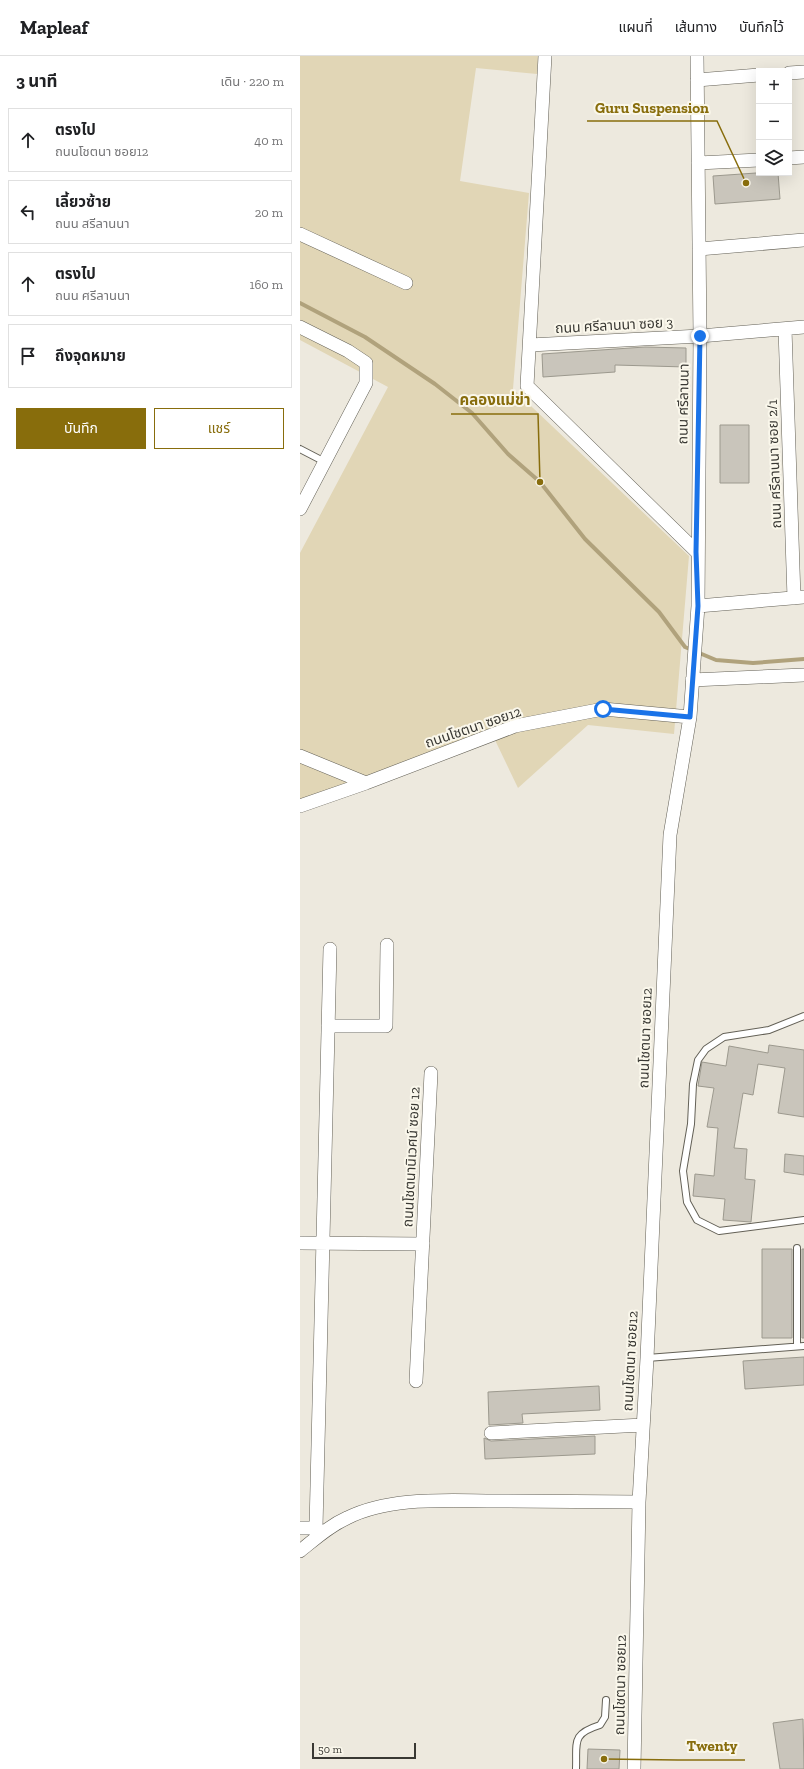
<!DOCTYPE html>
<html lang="th">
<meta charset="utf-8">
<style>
body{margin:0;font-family:"Zilla Slab","Noto Sans Thai",serif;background:#f2f2f2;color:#202124}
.controls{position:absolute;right:12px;top:12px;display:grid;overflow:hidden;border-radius:0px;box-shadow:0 4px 16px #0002}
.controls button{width:36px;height:36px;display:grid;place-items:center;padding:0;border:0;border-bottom:1px solid #e0e0e0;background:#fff;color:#202124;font:20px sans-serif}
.scale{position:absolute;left:12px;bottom:10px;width:104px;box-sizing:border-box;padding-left:4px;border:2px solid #393833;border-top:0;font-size:11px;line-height:14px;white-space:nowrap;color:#393833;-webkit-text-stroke:3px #faf7eb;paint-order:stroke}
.stop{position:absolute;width:12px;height:12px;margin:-9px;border:3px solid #1a73e8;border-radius:50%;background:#fff}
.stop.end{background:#1a73e8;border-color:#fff;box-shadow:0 1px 4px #0008}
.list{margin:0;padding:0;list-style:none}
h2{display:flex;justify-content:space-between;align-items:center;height:52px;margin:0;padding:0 16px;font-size:17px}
h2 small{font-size:13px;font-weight:400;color:#757577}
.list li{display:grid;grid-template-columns:26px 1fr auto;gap:12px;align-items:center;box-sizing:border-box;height:64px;margin:0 8px 8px;padding:0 8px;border:1px solid #e0e0e0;border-radius:0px}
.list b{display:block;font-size:15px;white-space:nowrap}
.list p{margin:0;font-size:13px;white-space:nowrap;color:#757577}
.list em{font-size:13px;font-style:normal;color:#757577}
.actions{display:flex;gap:8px;padding:12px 16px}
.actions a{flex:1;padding:9px 0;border:1px solid #886d0c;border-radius:0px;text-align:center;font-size:14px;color:#886d0c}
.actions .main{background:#886d0c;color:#fff}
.icon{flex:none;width:22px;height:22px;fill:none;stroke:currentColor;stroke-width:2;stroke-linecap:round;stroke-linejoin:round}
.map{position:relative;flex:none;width:504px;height:1713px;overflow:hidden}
header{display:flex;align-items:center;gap:24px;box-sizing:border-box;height:56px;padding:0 20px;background:#fff;border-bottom:1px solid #e0e0e0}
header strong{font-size:19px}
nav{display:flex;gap:22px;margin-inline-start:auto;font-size:14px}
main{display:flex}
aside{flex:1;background:#fff}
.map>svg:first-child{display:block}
.green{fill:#e1d6b6}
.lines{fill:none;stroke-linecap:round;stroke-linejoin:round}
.stream{stroke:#b0a27c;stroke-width:4}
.building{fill:#c9c5bb;stroke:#9c998e}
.lane-casing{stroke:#636056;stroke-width:8}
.street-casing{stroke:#636056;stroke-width:14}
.lane{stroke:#fff;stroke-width:6}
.street{stroke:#fff;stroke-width:13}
.route{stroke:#1a73e8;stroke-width:5}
.labels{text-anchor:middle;stroke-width:4;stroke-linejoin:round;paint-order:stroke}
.street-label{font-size:14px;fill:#393833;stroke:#faf7eb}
.leader{fill:none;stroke:#886d0c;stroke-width:1.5}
.callout-dot{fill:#886d0c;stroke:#faf7eb;stroke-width:1.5}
.callout-label{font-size:15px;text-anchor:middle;font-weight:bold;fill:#886d0c;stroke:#faf7eb;stroke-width:4;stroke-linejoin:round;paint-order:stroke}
</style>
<header>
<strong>Mapleaf</strong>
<nav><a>แผนที่</a><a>เส้นทาง</a><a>บันทึกไว้</a></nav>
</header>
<main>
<aside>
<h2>3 นาที<small>เดิน · 220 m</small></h2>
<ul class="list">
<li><svg class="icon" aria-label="ahead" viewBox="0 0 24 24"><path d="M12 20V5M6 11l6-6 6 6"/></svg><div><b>ตรงไป</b><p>ถนนโชตนา ซอย12</p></div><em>40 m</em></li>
<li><svg class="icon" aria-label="left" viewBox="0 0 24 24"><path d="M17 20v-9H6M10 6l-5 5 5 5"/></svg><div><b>เลี้ยวซ้าย</b><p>ถนน สรีลานนา</p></div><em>20 m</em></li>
<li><svg class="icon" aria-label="ahead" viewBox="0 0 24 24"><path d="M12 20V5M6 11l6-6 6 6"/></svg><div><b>ตรงไป</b><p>ถนน ศรีลานนา</p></div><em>160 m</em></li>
<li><svg class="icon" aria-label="arrive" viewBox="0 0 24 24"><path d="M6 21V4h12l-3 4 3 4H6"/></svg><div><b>ถึงจุดหมาย</b></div></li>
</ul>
<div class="actions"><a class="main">บันทึก</a><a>แชร์</a></div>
</aside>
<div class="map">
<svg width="504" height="1713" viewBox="0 0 504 1713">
<rect width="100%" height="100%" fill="#ede9de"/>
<!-- green -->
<path class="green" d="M0,0H238L237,18L176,12L160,125L229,137L213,333L389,500L374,678L288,669L218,732L195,684L0,756V497L88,331L0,284Z"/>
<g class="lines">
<!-- stream -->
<path class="stream" d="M0,247L65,281L135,328L172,357L208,398L240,426L285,483L359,556L385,591L416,604L453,607L504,603"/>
</g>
<!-- building -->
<path class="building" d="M456,117H478L480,143L415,148L413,120Z
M345,291L386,292V311L315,309V316L243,321L242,298Z
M420,369H449V427H420Z
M469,989L504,994V1061L478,1057L485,1012L458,1008L453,1039L443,1037L434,1092L447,1093L445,1123L455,1124L451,1166L423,1164L425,1143L393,1140L395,1118L414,1120L418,1072L407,1071L414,1032L398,1030L402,1006L426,1010L429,990L468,997Z
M485,1098L504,1100V1119L484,1116Z
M462,1193H492V1282H462Z
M502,1193H504V1282H502Z
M504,1301V1329L445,1333L443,1305Z
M299,1330L300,1354L222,1358L223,1367L189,1369L188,1336Z
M295,1380V1398L185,1403L184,1382L191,1385Z
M503,1663L504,1713H480L473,1667Z
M288,1693L320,1694L319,1713H287Z"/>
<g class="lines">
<!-- lane casing -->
<g class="lane-casing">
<path id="lane" d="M0,393L25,406
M504,960L469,974L424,981L406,993L398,1004L393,1028L391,1068L383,1115L387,1146L397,1164L419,1175L504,1164
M497,1290V1192
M347,1302L504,1290
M276,1713C277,1686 271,1678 300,1669L305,1661L306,1644"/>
</g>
<!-- street casing -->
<g class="street-casing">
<path id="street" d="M245,0L227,330L397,496
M489,17L504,16
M397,24L459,19
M489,102L504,101
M398,107L459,104
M0,178L106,227
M399,193L504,184
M0,271L48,295L66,307V327L0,453
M485,273L494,542
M230,289L400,280L504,271
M398,550L504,541
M392,624L504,619
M0,700L66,727L215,670L303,653L390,661
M0,750L66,727
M28,970H86L87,889
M0,1187L123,1188
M116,1325L131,1017
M191,1377L343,1369
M0,1472H16L30,893
M0,1495C15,1483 29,1470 47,1462C91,1440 148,1445 196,1445C244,1445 292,1446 339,1446
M334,1713L339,1446L347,1302L370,779L390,661L398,550L400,280L397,0"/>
</g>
<!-- lane -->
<use href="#lane" class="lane"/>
<!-- street -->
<use href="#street" class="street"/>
</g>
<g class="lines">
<!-- route -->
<path class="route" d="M303,653L390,661L398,550L396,496L400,280"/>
</g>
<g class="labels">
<!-- street labels -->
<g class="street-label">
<text transform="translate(314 269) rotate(-3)" y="5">ถนน ศรีลานนา ซอย 3</text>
<text transform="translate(383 348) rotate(-89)" y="5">ถนน ศรีลานนา</text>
<text transform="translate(474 408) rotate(-92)" y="5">ถนน ศรีลานนา ซอย 2/1</text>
<text transform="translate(173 671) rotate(-19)" y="5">ถนนโชตนา ซอย12</text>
<text transform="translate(345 982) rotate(-88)" y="5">ถนนโชตนา ซอย12</text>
<text transform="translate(111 1101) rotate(-87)" y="5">ถนนโชตนานิเวศน์ ซอย 12</text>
<text transform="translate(330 1305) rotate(-87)" y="5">ถนนโชตนา ซอย12</text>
<text transform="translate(320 1629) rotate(-89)" y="5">ถนนโชตนา ซอย12</text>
</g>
</g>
<!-- callouts -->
<path class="leader" d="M446 127L417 65H287M240 426L238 358H151M304 1703L378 1704H445"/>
<g class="callout-dot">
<circle cx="446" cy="127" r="4"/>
<circle cx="240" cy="426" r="4"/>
<circle cx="304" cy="1703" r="4"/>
</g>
<g class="callout-label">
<text x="352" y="57">Guru Suspension</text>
<text x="195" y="349">คลองแม่ข่า</text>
<text x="412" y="1695">Twenty</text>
</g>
</svg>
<div class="controls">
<button>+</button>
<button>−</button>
<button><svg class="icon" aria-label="layers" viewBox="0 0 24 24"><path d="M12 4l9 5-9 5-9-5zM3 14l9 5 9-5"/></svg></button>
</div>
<div class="scale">50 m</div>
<div class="stop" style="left:303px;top:653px"></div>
<div class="stop end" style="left:400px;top:280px"></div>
</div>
</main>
